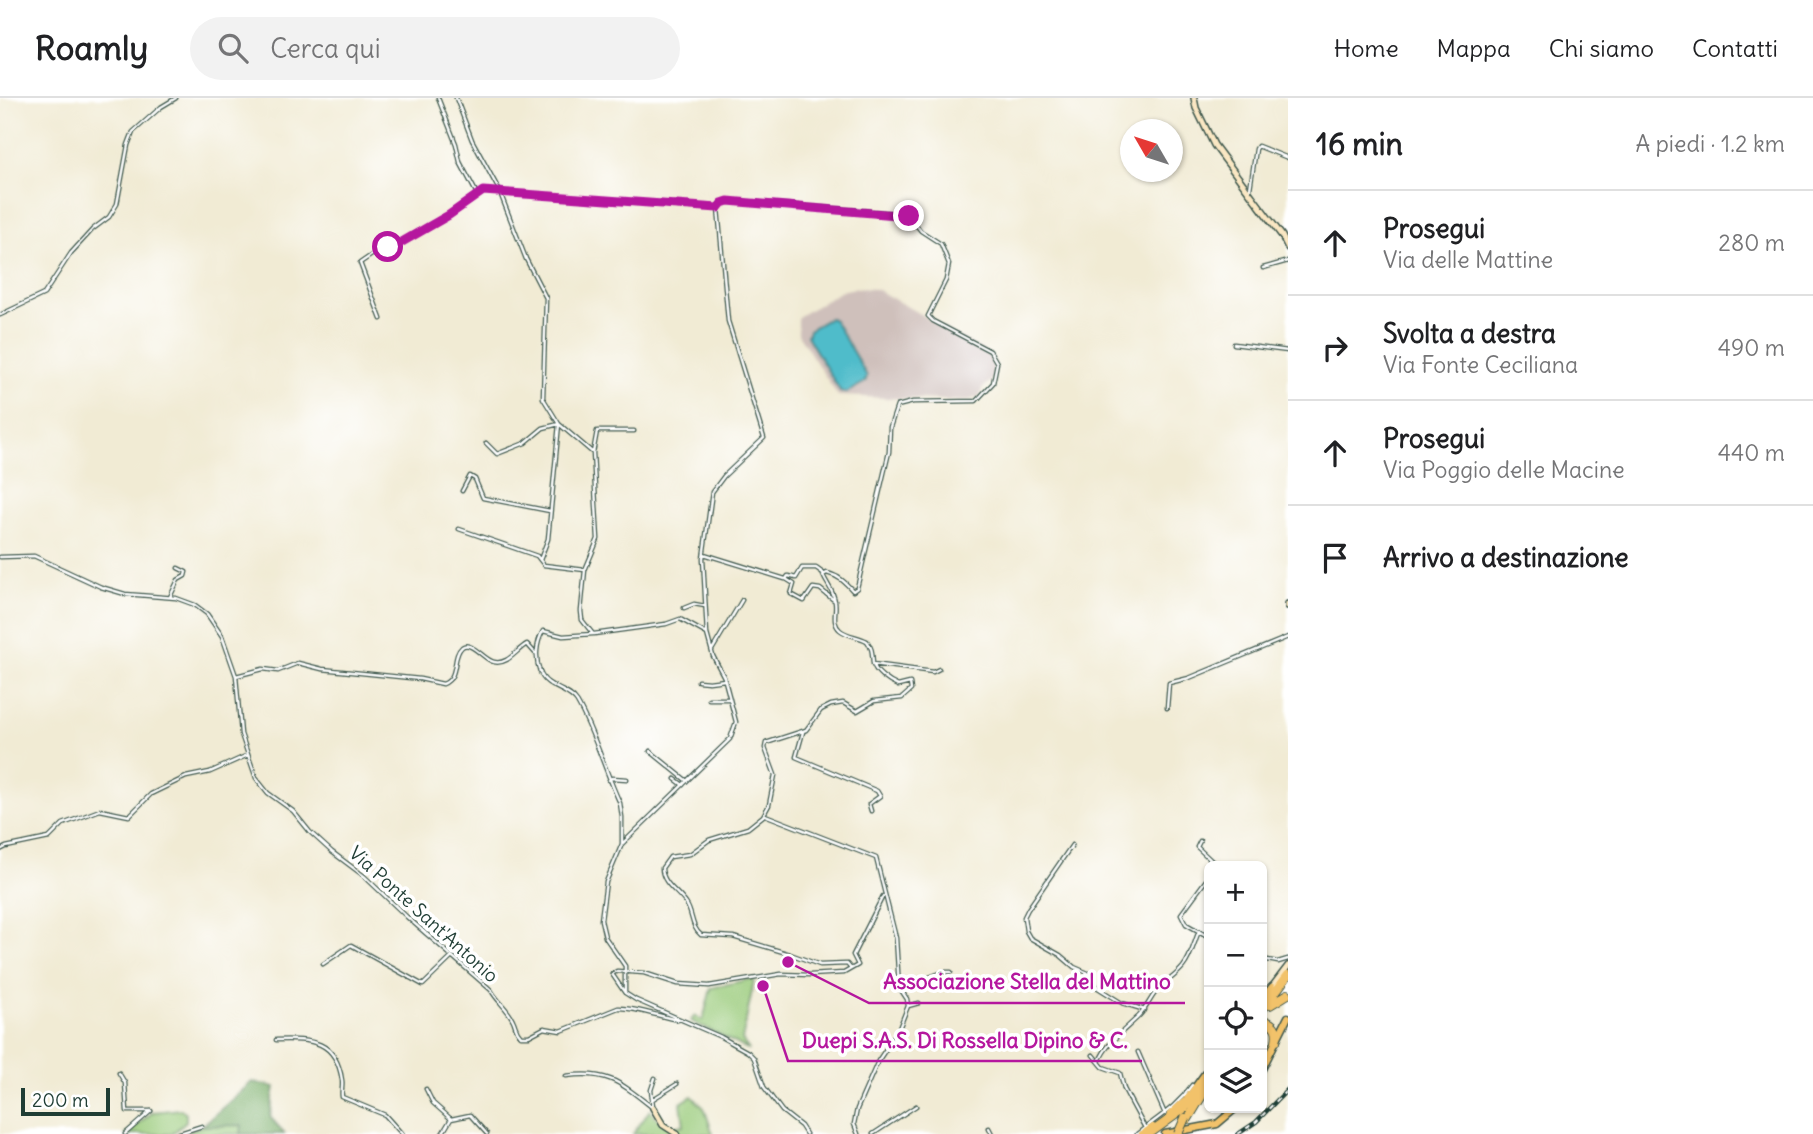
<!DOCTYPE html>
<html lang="it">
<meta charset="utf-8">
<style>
body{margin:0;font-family:Delius,sans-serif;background:#f2f2f2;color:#202124}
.controls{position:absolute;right:21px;bottom:21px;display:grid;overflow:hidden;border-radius:10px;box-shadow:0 2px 5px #0004}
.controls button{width:63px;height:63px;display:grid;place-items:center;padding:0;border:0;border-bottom:2px solid #e0e0e0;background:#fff;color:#202124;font:35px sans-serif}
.compass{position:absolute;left:1120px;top:21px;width:63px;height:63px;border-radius:50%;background:#fff;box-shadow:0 2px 5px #0004;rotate:309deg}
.scale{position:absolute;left:21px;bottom:18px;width:89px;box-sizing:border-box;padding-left:7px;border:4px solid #1f3d34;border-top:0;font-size:19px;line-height:24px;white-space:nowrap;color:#1f3d34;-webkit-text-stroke:5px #fff;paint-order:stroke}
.stop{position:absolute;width:21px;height:21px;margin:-16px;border:5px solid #b5179e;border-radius:50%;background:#fff}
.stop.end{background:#b5179e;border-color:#fff;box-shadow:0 2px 7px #0008}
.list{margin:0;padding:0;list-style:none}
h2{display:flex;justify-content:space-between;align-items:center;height:91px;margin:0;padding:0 28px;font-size:30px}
h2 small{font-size:23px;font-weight:400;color:#757577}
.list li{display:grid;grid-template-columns:46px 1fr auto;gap:21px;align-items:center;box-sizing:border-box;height:105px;padding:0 28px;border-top:2px solid #e0e0e0}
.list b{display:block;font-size:26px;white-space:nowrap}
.list p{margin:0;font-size:23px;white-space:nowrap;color:#757577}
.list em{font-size:23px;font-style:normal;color:#757577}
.icon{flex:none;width:38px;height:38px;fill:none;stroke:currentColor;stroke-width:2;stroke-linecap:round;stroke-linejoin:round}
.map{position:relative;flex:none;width:1288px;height:1036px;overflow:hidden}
header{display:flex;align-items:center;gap:42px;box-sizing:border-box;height:98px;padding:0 35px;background:#fff;border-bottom:2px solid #e0e0e0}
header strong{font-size:33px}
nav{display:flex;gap:38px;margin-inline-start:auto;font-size:24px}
.search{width:490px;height:63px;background:#f2f2f2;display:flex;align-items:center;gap:18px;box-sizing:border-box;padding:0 24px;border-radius:38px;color:#757577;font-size:26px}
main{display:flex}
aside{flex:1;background:#fff}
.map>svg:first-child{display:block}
.industrial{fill:#cfc0bb}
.green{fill:#9acb7a;stroke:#5c8457;stroke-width:2}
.forest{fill:#7baf6a;stroke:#4d764f;stroke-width:2}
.water{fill:#50bcca;stroke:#387c7f;stroke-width:2}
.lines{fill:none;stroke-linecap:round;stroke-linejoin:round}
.street-casing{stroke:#3e574c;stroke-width:5}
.secondary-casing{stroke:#3e574c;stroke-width:8}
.primary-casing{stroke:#3e574c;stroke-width:9}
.highway-casing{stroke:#3e574c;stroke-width:10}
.street{stroke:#fff;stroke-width:2.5}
.secondary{stroke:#fae7c3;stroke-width:5}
.primary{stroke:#f2c26a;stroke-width:6}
.highway{stroke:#f2c26a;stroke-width:8}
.rail-casing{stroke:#1f3d34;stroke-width:4.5}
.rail{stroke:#fff;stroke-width:2;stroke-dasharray:5;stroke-linecap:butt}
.highway-bridge-casing{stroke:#3e574c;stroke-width:10;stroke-linecap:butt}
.highway-bridge{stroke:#f2c26a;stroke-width:8}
.route{stroke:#b5179e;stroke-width:9}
.labels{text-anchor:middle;stroke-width:7;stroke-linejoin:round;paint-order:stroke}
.street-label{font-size:19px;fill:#1f3d34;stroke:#fff}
.leader{fill:none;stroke:#b5179e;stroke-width:2.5}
.callout-dot{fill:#b5179e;stroke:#fff;stroke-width:2.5}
.callout-label{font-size:21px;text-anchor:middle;font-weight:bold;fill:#b5179e;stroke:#fff;stroke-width:7;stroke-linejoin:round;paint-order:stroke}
</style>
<header>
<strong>Roamly</strong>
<div class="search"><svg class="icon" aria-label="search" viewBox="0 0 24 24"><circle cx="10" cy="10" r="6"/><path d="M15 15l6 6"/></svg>Cerca qui</div>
<nav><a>Home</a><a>Mappa</a><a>Chi siamo</a><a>Contatti</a></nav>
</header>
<main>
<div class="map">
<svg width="1288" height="1036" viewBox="0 0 1288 1036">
<rect width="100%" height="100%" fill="#fff"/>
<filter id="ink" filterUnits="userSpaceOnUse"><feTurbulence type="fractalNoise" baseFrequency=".0143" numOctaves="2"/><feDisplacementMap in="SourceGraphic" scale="14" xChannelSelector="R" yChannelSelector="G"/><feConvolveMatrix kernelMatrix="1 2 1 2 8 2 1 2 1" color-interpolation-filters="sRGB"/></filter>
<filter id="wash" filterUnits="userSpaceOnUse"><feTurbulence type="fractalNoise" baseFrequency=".00686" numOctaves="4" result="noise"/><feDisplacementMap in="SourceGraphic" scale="28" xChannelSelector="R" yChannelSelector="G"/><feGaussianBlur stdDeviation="1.57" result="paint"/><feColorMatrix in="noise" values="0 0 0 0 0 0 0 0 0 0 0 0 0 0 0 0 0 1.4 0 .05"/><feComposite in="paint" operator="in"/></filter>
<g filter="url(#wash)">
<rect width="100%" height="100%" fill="#f1ebd4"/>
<!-- industrial -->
<path class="industrial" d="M855,190L876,191L990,256L996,266L992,282L982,291L980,299L964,303L838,298L798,236V219L841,193Z"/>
<!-- green -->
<path class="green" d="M750,881L754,883L742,942L749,952L691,923L694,918L703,922L711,890Z
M692,998L704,1010L713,1036H633L650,1012C659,1024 669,1031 684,1027L681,1005Z
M181,1011L186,1016V1023L172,1036H126L153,1014Z
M243,1027L241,1036H178L202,1028Z"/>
<!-- forest -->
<path class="forest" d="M252,984L275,989L270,1019L285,1036H241L242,1027L202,1028Z"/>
<!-- water -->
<path class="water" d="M830,220L834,222L867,278L865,284L846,295L840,293L807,238L809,232Z"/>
</g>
<g filter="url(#ink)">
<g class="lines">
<!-- street casing -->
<g class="street-casing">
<path id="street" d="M438,0L456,46L460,64L477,96
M456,0L472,42L499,92L526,161L546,200L543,300L559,326L593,355L598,441L585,472L581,513L582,522L593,536L563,538L543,533C536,545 535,561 540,574C546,591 568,590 577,604C594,633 605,673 620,705L622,719V746L606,784L601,822L605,839L625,868V894
M1250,91L1256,51L1258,48L1288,60
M718,110L722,105L728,103L894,115L909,118L921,133L941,146L949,166L946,182L928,218L933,223L990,253L997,265L993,285L976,303L913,304L897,308L890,329L889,354L857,490L853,493C845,484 839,478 827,475L823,477C827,487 834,493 835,504C837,513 831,524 840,532C847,538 858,538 867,543C873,551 872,556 873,565C875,575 889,584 898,588L910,585L911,592L902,600L874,603L857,613L843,605L831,607L821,612L806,632L766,645L765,650L775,677L769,707L763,718L748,730L709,742L690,756L670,759L662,770C662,786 679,794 687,807C693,817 691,829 701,837L733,839L790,856L820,867L847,866L851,871L844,875L810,877L781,876L709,888L678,886L644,875L617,873L612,876L625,895L636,902L721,939L748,954L754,960L764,989L782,1013L801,1028L806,1036
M1263,170L1288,163
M0,217L44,196L71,155L93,131L109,119L117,106L128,47L133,34L161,9L176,0
M381,221L360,165L379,152L395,148L449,117L483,93L718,110
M1234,246L1288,253
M486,345L497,356L525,345L543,330L559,326L548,441L540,462L544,467L585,472
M593,355L597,333H634
M462,393L470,378L475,381L483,400L550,413
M459,431L537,458L540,462
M704,456L785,481
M0,459L34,458L101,489L125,496L176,500L195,507L207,516L222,538L236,578L241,636L256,680L268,695L293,713L310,734L332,754L364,778L407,819L491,892C497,903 508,911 513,922C516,928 515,932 521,938H529L544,930L561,933L618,910C634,909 661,919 678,922
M823,475L816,470H802L796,480L788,478L786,481L794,486L791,496L804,503L813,490L820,491L835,503
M170,499L178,482L185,478L186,474L178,470
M684,510L694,506L705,508
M594,536L666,526L680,521L707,536
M712,552L742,502
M873,566L933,574L939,571
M236,578L263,571L278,573L298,565L322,571L420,581L443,586C460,579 451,559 462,549C471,542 485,563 494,564C508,567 516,552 527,546L535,555
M698,583L709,584L725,582
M709,601H730
M1167,610L1169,585L1189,580L1288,539
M803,634L796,659L877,693L880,698L869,706L871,713
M650,653L687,683
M675,681L683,687
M609,682L612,680L627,681
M765,717L876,760L896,840L899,889L907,901L908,908L898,933L878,963L857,1011L854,1026L858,1036
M1200,743L1197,749L1213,764V768
M622,746L730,641L736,624L724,579L713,558L707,536L703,460L712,394L724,378L764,340L728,223L718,110
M1072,747L1028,811L1024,819L1026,833L1030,840L1060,857L1074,869L1088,875L1098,890L1122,905L1145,912
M0,752L6,749L49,740L63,726L100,712L129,718L151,696L186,679L210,674L248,657
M1209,778L1181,816L1186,826L1209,839
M1262,861L1278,864L1288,861
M323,866L351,847L423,887L451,860
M851,871L858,867L853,857L883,798
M900,890L943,874H951
M908,908L919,905
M276,942C312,941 336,942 342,982C343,988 341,993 342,999L385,1017L402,1036
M1138,954L1165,1016
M1093,957L1103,969L1120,975L1124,991L1145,1030
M1099,964C1106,945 1125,932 1139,918C1146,911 1149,903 1155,895C1163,885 1175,879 1183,869C1191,859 1194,845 1199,833
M119,975L125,985L127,1013H151
M566,978C608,972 621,985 653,1010
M426,991L433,1005L451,1021
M653,1001L677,986
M653,1008L651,992L655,980
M989,1030L992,1036
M125,1036L151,1013
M177,1036L202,1028
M442,1036L451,1021L470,1017L487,1036
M873,1036L916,1008
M1137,1036C1158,1019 1176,1010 1192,987"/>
</g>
<!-- secondary casing -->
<g class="secondary-casing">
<path id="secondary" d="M1194,0L1196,10L1214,47L1282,138L1288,150
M1288,506V508
M1272,889L1288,868
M653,1010L663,1027L677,1036"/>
</g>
<!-- primary casing -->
<g class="primary-casing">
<path id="primary" d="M1262,901L1272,889
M1262,971L1288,919
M1170,1016L1186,1002L1209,970
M1142,1036L1153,1029
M1165,1036L1217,1026L1236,1010"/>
</g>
<!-- highway casing -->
<g class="highway-casing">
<path id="highway" d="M1270,907L1288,896
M1262,912L1288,877
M1262,924L1266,923C1276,927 1278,933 1276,943
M1188,1021L1208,988
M1149,1036L1185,1010L1209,978"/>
</g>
<!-- street -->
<use href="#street" class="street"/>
<!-- secondary -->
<use href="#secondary" class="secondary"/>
<!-- primary -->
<use href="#primary" class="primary"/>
<!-- highway -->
<use href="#highway" class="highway"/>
<!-- rail casing -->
<g class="rail-casing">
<path id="rail" d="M1238,1036L1256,1024L1288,991"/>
</g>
<!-- rail -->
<use href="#rail" class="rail"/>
<!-- highway-bridge casing -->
<g class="highway-bridge-casing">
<path id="highway-bridge" d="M1178,1036L1185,1020"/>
</g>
<!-- highway-bridge -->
<use href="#highway-bridge" class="highway-bridge"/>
</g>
</g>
<g class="lines" filter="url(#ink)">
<!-- route -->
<path class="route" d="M388,149L395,148L449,117L483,93L718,110L722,105L728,103L909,118"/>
</g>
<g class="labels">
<!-- street labels -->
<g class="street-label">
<text transform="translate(424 816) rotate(42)" y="7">Via Ponte Sant'Antonio</text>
</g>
</g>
<!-- callouts -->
<path class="leader" d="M788 864L869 905H1185M763 888L788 963H1142"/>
<g class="callout-dot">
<circle cx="788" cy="864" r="7"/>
<circle cx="763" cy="888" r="7"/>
</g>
<g class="callout-label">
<text x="1027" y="891">Associazione Stella del Mattino</text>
<text x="965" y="950">Duepi S.A.S. Di Rossella Dipino &amp; C.</text>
</g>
</svg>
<div class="controls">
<button>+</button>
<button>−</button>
<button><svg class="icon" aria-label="locate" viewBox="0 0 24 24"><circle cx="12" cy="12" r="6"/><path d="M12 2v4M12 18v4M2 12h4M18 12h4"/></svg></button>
<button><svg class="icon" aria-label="layers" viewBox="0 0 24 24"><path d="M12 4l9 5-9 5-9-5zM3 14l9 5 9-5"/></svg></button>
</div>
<svg class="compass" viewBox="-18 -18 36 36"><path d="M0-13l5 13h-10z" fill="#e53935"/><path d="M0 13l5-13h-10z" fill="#757577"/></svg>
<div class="scale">200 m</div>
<div class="stop" style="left:388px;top:149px"></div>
<div class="stop end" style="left:909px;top:118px"></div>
</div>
<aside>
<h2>16 min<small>A piedi · 1.2 km</small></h2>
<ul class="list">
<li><svg class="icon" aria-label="ahead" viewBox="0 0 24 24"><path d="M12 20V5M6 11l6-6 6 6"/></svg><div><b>Prosegui</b><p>Via delle Mattine</p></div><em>280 m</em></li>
<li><svg class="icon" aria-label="right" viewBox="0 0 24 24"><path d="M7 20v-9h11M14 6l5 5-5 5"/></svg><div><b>Svolta a destra</b><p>Via Fonte Ceciliana</p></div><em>490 m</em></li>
<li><svg class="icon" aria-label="ahead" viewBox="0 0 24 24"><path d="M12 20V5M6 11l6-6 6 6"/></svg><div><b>Prosegui</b><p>Via Poggio delle Macine</p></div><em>440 m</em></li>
<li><svg class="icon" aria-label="arrive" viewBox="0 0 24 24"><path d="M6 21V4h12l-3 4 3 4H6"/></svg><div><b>Arrivo a destinazione</b></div></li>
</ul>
</aside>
</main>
